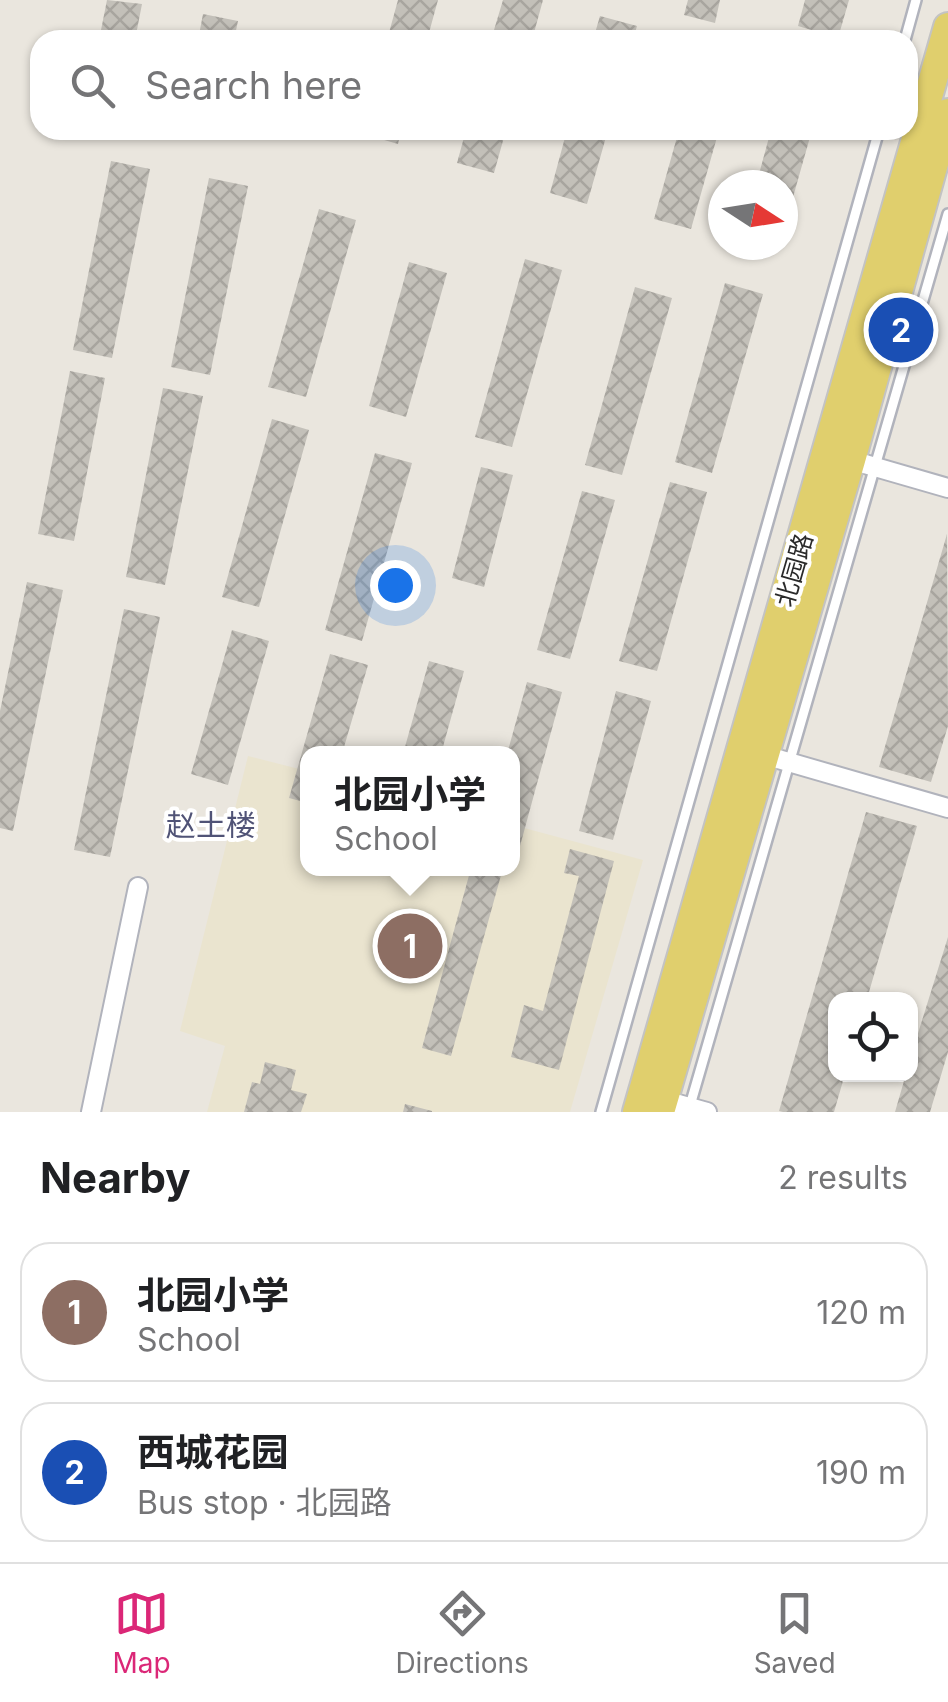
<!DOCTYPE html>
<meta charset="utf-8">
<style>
body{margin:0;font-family:Inter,"Noto Sans SC",sans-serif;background:#f6f6f6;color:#202124}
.controls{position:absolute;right:30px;bottom:30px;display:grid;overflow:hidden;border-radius:20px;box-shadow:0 2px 8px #0004}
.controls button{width:90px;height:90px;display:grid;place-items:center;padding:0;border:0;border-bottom:2px solid #e0e0e0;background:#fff;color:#202124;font:50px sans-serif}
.compass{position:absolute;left:708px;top:170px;width:90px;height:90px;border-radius:50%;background:#fff;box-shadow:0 2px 8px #0004;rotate:102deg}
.you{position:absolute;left:395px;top:585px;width:35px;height:35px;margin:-25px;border:8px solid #fff;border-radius:50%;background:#1a73e8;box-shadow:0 0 0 15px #1a73e833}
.badge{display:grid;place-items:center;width:65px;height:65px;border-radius:50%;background:#db2777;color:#fff;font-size:32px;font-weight:700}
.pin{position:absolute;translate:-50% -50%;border:5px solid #fff;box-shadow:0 2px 10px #0006}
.popup{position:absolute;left:300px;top:746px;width:220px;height:130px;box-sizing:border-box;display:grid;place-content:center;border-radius:20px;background:#fff;filter:drop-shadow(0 2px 8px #0005);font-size:32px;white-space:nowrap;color:#757577}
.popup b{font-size:38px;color:#202124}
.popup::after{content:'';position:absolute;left:50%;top:100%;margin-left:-20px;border:20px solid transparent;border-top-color:#fff}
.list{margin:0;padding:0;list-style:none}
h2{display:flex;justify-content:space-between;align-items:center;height:130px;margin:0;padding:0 40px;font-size:42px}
h2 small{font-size:32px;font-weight:400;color:#757577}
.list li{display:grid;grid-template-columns:65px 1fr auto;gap:30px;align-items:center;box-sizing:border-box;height:140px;margin:0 20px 20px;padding:0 20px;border:2px solid #e0e0e0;border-radius:30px}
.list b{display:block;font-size:38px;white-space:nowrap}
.list p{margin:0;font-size:32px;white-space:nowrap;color:#757577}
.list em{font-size:32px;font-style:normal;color:#757577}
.icon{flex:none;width:55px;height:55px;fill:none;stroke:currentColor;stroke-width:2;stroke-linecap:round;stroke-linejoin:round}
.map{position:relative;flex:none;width:948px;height:1112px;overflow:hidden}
.search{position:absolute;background:#fff;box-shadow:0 2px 8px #0004;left:30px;right:30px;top:30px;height:110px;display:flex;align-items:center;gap:25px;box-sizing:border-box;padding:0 35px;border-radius:30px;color:#757577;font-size:38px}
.sheet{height:450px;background:#fff}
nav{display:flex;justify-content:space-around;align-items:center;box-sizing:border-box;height:140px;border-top:2px solid #e0e0e0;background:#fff;font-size:28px;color:#757577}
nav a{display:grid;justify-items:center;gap:5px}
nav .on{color:#db2777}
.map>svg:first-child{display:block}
.education{fill:#eae4cf}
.building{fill:url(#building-cross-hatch)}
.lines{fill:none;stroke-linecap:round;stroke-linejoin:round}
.service-casing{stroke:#b1b3bc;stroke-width:14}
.minor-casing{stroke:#b1b3bc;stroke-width:22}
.primary-casing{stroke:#c3c3c3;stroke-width:32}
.service{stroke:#fff;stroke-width:9}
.minor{stroke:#fff;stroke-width:18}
.primary{stroke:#e0cf6d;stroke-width:28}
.labels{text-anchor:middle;stroke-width:8;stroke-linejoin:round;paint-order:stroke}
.street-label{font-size:25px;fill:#2a2a2a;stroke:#fff}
.quarter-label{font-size:30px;fill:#505376;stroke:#fff}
</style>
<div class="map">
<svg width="948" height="1112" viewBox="0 0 948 1112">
<defs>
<pattern id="building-cross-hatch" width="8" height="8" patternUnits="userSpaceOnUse" patternTransform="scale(2.5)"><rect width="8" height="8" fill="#c3c0b9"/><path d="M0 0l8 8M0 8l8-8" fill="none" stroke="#a8a59f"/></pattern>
</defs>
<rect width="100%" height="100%" fill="#eae6de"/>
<!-- education -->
<path class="education" d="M248,756L307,771L308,868H512L513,825L643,860L570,1112H207L225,1046L180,1031Z"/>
<!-- building -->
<path class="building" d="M107,0L142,4L135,40H99Z
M398,0H438L427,40H387Z
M503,0H543L532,40H491Z
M688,0H720L715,23L684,15Z
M805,0H849L838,38L798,26Z
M203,14L238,21L234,40H198Z
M600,16L637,26L633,40H593Z
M181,130H217L215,139Z
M361,130H401L398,144L360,133Z
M466,130H506L494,173L457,163Z
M567,130H608L587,204L550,193Z
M679,130H719L691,229L654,219Z
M771,130H812L784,229L783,185H756Z
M111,161L150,169L112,358L73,350Z
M209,178L248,186L210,375L171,367Z
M319,209L356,220L306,397L268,387Z
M525,259L562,270L512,447L475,437Z
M409,262L447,273L406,417L369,406Z
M725,283L763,294L712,473L675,462Z
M635,287L672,298L622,475L585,465Z
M70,371L105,378L74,541L38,534Z
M163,388L203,396L165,585L126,577Z
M272,419L309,430L259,607L222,597Z
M375,453L412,463L362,641L325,630Z
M481,467L513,475L484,587L452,578Z
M670,482L707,492L657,671L619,661Z
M582,491L615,500L570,659L537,650Z
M947,534L948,726L931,782L879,767Z
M27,582L63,590L13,831L0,828V711Z
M124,609L160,617L110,857L74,850Z
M232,630L269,641L228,785L191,774Z
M330,654L368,665L342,754H308V803L289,798Z
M429,661L464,671L441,754H403Z
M527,682L562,692L520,846L512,844V754H507Z
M616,691L651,701L613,840L579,831Z
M866,812L917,826L867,999H836V1074H845L834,1112H783L779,1111Z
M570,849L614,861L559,1070L511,1057L524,1005L543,1011L579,876L564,873Z
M471,868H503L451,1056L422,1048Z
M948,937V1052L930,1112H895L906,1074H910V1059Z
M265,1062L296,1070L291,1090L307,1094L301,1112H244L252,1082L260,1084Z
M405,1104L432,1111V1112H403Z"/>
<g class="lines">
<!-- service casing -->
<g class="service-casing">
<path id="service" d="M905,40L916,0
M689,1109L948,214
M601,1112L879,130"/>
</g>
<!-- minor casing -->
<g class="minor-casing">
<path id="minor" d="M851,460L948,488
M764,755L948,808
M664,1100L707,1112
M91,1112L138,887"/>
</g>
<!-- primary casing -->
<g class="primary-casing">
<path id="primary" d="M637,1112L948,27
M660,1112L851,460L948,113"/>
</g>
<!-- service -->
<use href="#service" class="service"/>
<!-- minor -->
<use href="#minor" class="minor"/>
<!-- primary -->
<use href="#primary" class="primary"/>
</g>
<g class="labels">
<!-- street labels -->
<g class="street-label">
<text transform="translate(794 570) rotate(-74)" y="9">北园路</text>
</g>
<!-- quarter labels -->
<g class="quarter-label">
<text x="211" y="836">赵土楼</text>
</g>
</g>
</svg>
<div class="controls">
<button><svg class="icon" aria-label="locate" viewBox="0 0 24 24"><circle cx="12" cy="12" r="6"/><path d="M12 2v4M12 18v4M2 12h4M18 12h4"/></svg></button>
</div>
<svg class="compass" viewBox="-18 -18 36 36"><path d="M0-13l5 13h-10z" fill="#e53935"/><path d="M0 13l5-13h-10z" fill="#757577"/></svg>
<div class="you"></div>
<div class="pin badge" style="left:410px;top:946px;background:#8d6e63">1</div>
<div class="popup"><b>北园小学</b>School</div>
<div class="pin badge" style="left:901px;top:330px;background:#1a4fb4">2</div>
<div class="search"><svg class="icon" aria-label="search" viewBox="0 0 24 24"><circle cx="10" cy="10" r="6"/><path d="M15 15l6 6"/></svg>Search here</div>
</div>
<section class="sheet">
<h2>Nearby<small>2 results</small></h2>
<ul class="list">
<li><span class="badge" style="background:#8d6e63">1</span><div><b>北园小学</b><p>School</p></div><em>120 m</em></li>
<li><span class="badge" style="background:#1a4fb4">2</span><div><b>西城花园</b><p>Bus stop · 北园路</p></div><em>190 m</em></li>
</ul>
</section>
<nav>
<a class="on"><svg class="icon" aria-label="map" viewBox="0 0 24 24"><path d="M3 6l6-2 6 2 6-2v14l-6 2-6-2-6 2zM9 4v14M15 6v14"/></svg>Map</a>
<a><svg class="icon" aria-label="directions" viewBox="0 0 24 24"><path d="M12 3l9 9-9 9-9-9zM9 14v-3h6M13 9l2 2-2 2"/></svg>Directions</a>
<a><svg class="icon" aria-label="saved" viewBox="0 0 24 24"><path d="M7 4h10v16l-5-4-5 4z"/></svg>Saved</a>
</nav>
